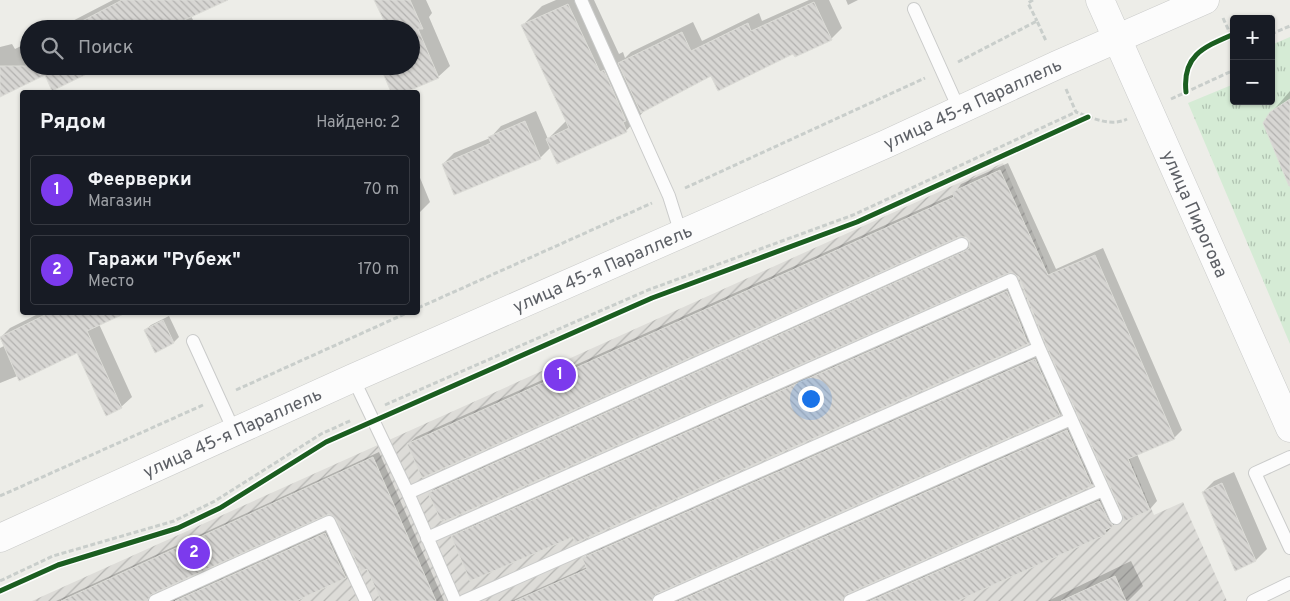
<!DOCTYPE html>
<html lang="ru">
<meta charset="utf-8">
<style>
body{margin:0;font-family:Overpass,sans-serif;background:#242831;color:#f1f3f6}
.controls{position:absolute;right:15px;top:15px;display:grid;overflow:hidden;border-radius:5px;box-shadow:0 1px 4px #0004}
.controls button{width:45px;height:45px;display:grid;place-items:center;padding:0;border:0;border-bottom:1px solid #363941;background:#171b24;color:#f1f3f6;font:25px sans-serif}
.you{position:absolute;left:810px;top:398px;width:18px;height:18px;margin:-12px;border:4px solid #fff;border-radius:50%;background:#1a73e8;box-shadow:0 0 0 8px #1a73e833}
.badge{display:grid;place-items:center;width:32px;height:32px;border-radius:50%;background:#7c3aed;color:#fff;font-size:16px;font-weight:700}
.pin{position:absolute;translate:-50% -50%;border:2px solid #fff;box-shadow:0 1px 5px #0006}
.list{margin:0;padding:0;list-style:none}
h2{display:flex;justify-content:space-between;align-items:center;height:65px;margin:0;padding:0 20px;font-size:21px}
h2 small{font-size:16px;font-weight:400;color:#9ea1a6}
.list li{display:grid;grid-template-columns:32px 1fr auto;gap:15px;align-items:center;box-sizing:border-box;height:70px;margin:0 10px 10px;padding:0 10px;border:1px solid #363941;border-radius:5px}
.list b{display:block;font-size:19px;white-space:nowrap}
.list p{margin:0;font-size:16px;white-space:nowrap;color:#9ea1a6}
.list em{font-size:16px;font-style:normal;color:#9ea1a6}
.icon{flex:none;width:28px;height:28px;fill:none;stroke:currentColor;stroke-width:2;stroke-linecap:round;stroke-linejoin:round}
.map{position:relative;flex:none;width:1290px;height:601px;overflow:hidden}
.search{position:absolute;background:#171b24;box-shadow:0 1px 4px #0004;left:20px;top:20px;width:400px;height:55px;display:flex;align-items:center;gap:12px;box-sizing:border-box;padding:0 18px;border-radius:28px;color:#9ea1a6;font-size:19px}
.panel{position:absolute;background:#171b24;box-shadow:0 1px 4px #0004;left:20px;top:90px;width:400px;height:225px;border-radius:5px}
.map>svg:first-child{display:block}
.industrial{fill:url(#industrial-furrows)}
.grass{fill:url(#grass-tufts)}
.shadow{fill:#0003}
.building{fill:url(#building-back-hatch);stroke:#dcdcd7}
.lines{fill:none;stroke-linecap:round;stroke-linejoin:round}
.service-casing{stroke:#cacbca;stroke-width:14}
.secondary-casing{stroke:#cacbca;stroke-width:29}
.path{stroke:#c9cecb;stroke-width:3;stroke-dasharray:5 2.5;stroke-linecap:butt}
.service{stroke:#fcfcfc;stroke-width:12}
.secondary{stroke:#fcfcfc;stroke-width:28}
.cycleway-casing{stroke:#fff;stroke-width:8}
.cycleway{stroke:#1b5e20;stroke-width:5}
.labels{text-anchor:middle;stroke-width:4.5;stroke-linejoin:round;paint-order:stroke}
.street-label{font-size:18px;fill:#5d6066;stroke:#fff}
</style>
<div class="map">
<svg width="1290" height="601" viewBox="0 0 1290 601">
<defs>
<pattern id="industrial-furrows" width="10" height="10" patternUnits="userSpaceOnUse" patternTransform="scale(1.25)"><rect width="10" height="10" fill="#dddcd8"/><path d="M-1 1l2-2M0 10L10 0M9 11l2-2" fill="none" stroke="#b6b6b3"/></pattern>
<pattern id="grass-tufts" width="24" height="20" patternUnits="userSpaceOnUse" patternTransform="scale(1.25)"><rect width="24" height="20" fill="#d5ebd5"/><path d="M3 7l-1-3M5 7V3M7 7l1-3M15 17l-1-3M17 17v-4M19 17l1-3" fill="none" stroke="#b0c2b1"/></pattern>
<pattern id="building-back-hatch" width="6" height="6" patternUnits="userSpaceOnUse" patternTransform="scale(1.25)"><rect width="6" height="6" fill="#d7d6d3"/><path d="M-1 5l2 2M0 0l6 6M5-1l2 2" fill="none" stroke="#b2b1af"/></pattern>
</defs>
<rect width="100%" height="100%" fill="#edede8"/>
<!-- industrial -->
<path class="industrial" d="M1003,163L1154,515L1183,502L1227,601H32Z"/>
<!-- grass -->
<path class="grass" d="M1290,37V344L1188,103L1234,84V101H1271V45Z"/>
<!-- shadow -->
<path class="shadow" d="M113,0H225L191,16L193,20L184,29H57Z
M376,0H426L432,13L429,17L450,66L438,77L403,92H393L382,67L411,66V29Z
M556,0H594L619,54L623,52L625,58L631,52L693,22L702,41L759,13L762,21L809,0H829L842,28L831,39L794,52L712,75L645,110L626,131L551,147L540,158L443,164L454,153L490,138L501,126L536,111L548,139L567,120L523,25L542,6Z
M846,0H858L848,5Z
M29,42V66L45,73L0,95V47L12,44L15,49Z
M1290,91V183L1271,113Z
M1008,163L1056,269L1103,248L1182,430L1174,438L1137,454L1157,501L1150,509L1124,520L1125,514L1020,276L1012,271L430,493L438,485L970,246L971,241L962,234L408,444L416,437L954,194L961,184Z
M418,173L430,202L418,214Z
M1012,286L1033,337L1028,343L576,541L573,535L453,536L458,531Z
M42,312H125L99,324L132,397L121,407L77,352L0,383V348L4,346L0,338L10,328Z
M169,316L179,337L174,342L145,330L151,325Z
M1040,354L1065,408L1060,414L657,592V599L659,601H511L587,567L583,558L589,553Z
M1073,425L1097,479L1092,485L848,592V599L850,601H674Z
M379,452L444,601H382L367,567L337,518L329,512L152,593L156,601H56Z
M1234,472L1267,549L1256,560L1236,569L1203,492L1214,481Z
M1105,496L1118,520L1106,533L954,601H865Z
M331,528L351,571L346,577L293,601H170Z
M1131,561L1143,586L1128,601H1048Z"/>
<!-- building -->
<path class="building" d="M122,0H228L178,23L181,29H67Z
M374,0H410L423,29H418L439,78L406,92H391L380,66H411V29H388Z
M814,2L832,40L795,57L793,54L718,91L711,76L641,113L618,63L682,32L691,51L748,23L751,31Z
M568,4L600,72L604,70L626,121L623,122L627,132L557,164L546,139L569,128L521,25Z
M0,66H103L52,91L45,75L0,97Z
M1290,99V186H1289L1263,123L1270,112Z
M525,121L541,159L454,195L442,164L491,143L488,137Z
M1000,170L1048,275L1095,255L1175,439L1128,459L1150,510L1123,522V515L1046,345L1019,277L1011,272L445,521L444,519L441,521L428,493L965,251L969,248L970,241L966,237H959L422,478L407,444L954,197L952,192Z
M1007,291L1028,344L575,543L573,537L470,581L451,536Z
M51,312H128L87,331L122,408L106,416L77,353L19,381L0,337Z
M163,320L174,343L155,353L144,330Z
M1035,359L1060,415L656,594L651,601H515L587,569L582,558Z
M1067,430L1092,486L847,594L842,601H679Z
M373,457L436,601H381L367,569L361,571L336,519L329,514L152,594L147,601H61Z
M1222,483L1256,561L1235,571L1202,492Z
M1099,501L1109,521L1114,526L1105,530L1107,534L957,601H870Z
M325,533L346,578L296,601H175Z
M1115,576L1126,601H1061Z"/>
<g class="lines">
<!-- service casing -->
<g class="service-casing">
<path id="service" d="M581,0L669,196L681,234
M914,9L959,109
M193,341L235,433
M353,378L408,493L455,601
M1290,457L1255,473L1290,548
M408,493L962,244
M427,538L1011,280L1039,348L1116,518
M155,601L329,522L366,601
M464,601L1039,348
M659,601L1071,419
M850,601L1103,490
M1253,601L1290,583"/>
</g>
<!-- secondary casing -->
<g class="secondary-casing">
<g id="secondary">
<path id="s1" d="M1100,0L1290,428"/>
<path id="s2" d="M0,538L353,378L886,144L1057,65L1205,0"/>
</g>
</g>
<!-- path -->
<path class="path" d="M1033,0L1028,3L1037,21
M1223,18L1234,42
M1271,34L1290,26
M958,62L1037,21L1046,41
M1066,89L1076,112C1092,118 1111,127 1127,119
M1171,99L1234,70
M685,188L925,78
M418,308L652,203
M236,390L409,312
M385,405L648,290L853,215L1076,112
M0,496L203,405
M0,581L53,556L174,521L215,501L321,434L352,420"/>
<!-- service -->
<use href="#service" class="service"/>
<!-- secondary -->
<use href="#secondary" class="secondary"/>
<!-- cycleway casing -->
<g class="cycleway-casing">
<path id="cycleway" d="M1186,92C1182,55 1204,47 1234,34
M0,591L58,565L178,528L220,508L326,442L652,298L857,222L1088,117"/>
</g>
<!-- cycleway -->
<use href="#cycleway" class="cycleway"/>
</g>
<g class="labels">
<!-- street labels -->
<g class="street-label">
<text dy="6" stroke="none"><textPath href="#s2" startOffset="1065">улица 45-я Параллель</textPath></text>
<text dy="6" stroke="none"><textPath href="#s1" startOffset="234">улица Пирогова</textPath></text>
<text dy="6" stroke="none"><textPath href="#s2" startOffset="660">улица 45-я Параллель</textPath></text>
<text dy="6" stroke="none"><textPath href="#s2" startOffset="255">улица 45-я Параллель</textPath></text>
</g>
</g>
</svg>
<div class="controls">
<button>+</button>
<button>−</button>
</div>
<div class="you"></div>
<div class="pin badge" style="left:560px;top:375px">1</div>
<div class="pin badge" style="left:194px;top:553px">2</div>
<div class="search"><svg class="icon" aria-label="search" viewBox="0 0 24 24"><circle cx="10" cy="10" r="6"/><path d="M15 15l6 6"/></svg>Поиск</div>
<section class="panel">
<h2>Рядом<small>Найдено: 2</small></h2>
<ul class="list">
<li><span class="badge">1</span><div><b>Феерверки</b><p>Магазин</p></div><em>70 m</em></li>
<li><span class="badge">2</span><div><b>Гаражи &quot;Рубеж&quot;</b><p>Место</p></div><em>170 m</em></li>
</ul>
</section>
</div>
